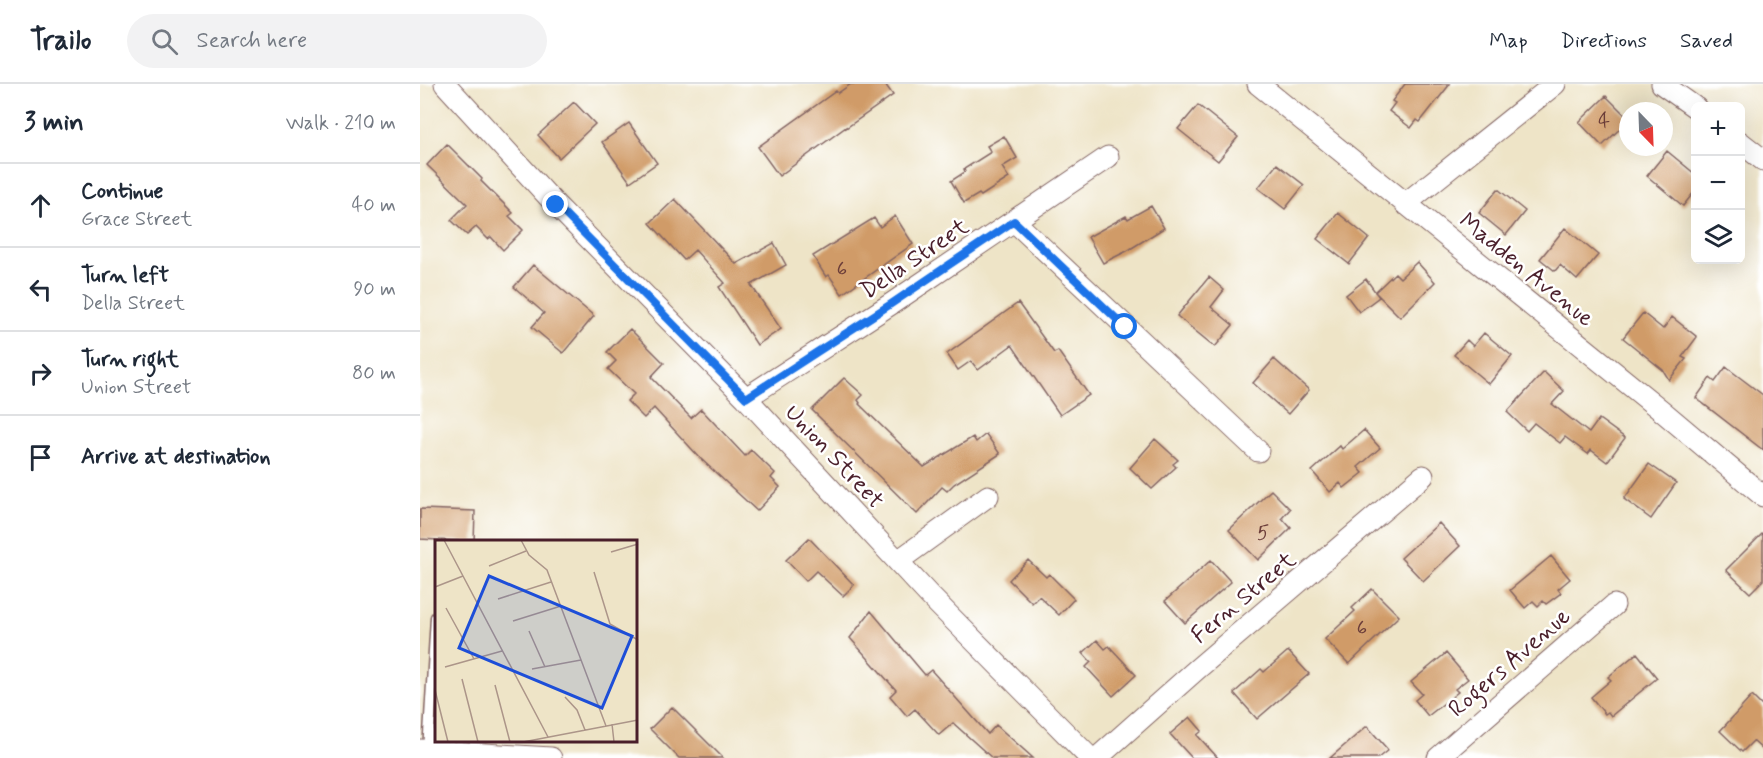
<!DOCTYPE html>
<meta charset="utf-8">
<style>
body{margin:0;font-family:Mynerve,sans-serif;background:#f2f2f3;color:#1f2937}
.controls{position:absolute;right:18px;top:18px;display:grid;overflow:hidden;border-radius:9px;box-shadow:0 6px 24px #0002}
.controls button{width:54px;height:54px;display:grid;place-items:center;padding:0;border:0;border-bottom:2px solid #e0e1e3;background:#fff;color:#1f2937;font:30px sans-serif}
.compass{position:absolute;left:1199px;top:18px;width:54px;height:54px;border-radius:50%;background:#fff;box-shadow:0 6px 24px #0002;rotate:157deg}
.stop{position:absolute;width:18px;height:18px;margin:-14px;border:4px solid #1a73e8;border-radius:50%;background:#fff}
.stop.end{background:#1a73e8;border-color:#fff;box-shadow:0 2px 6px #0008}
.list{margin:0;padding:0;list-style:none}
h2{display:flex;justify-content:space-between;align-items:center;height:78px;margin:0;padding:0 24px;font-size:26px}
h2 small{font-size:20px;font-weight:400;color:#747a83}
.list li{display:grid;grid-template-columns:39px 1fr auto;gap:18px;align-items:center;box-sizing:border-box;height:84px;padding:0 24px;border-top:2px solid #e0e1e3}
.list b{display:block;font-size:22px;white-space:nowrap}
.list p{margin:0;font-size:20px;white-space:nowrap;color:#747a83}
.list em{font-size:20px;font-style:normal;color:#747a83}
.icon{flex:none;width:33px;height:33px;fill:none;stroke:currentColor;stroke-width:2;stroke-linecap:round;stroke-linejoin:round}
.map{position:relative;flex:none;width:1343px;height:674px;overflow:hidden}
header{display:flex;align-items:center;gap:36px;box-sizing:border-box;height:84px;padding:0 30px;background:#fff;border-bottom:2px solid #e0e1e3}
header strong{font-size:28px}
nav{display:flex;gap:33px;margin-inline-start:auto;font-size:21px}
.search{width:420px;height:54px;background:#f2f2f3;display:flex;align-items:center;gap:15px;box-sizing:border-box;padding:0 21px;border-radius:33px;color:#747a83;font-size:22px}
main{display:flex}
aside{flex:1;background:#fff}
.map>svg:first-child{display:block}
.building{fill:#d09b67}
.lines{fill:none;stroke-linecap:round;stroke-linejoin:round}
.lane-casing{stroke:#836462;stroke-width:13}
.street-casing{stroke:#836462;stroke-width:23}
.lane{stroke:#fff;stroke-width:10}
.street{stroke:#fff;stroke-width:21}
.route{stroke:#1a73e8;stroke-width:8}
.labels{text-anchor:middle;stroke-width:5;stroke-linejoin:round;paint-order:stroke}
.number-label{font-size:21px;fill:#6c3e3a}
.street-label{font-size:24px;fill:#4a1f2b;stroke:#fff}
.inset-road{fill:none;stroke:#ac9589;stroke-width:1.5}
.view{fill:#1d4ed8;fill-opacity:0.15;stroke:#1d4ed8;stroke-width:3}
.inset-edge{fill:none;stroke:#4a1f2b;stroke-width:3}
</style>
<header>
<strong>Trailo</strong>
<div class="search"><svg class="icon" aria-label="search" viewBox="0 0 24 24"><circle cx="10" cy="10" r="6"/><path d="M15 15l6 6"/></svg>Search here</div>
<nav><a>Map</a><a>Directions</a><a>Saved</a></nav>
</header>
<main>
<aside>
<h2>3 min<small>Walk · 210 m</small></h2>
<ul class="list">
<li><svg class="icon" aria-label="ahead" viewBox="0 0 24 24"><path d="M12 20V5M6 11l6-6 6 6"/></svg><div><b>Continue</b><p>Grace Street</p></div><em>40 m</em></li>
<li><svg class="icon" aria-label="left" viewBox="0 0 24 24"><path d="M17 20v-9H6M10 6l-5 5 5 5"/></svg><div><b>Turn left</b><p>Della Street</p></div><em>90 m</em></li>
<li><svg class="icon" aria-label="right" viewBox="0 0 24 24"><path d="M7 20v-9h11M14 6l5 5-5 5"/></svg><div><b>Turn right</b><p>Union Street</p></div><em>80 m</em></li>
<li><svg class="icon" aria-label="arrive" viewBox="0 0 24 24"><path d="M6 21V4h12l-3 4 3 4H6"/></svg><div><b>Arrive at destination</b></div></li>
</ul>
</aside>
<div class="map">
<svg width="1343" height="674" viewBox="0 0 1343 674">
<rect width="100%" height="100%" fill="#fff"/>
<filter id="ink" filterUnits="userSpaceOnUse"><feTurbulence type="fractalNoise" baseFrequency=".0167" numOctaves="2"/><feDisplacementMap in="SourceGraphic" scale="12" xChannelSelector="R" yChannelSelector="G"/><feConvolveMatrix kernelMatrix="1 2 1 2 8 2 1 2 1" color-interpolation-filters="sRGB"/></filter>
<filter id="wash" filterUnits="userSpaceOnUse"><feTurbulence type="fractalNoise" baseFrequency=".008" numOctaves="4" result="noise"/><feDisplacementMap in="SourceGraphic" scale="24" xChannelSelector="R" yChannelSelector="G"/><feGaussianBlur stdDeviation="1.35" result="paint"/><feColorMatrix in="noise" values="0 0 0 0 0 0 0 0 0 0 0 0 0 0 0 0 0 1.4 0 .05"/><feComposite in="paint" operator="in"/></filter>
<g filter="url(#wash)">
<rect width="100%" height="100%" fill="#eee4c7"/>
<g id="blocks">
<!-- building -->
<path class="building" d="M431,0H465L473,11L426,44V43L359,92L338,63L416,7L418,9Z
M985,0H1030L1000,38L997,36L991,44L969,27L975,19L972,17Z
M1186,12L1208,34V37L1182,62L1159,38Z
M154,18L175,40L139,74L118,51Z
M778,21L818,53L798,77L758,45Z
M209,39L237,79L210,98L182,58Z
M584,52L597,74L582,83L589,94L561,112L559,110L544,119L531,97L545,88L544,85L571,68L567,62Z
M27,60L62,95L61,97L93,129L89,132L103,146L83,166L71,153L68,155L56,143L47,151L31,136L47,120L7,81Z
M1247,67L1275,90V107L1263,122L1227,92Z
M857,80L884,101L865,125L838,104Z
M1078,105L1105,127L1086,151L1059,129Z
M255,115L316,180L354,159L366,181L331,201L361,245L337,261L299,203L305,199L275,166L264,176L230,139Z
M731,122L744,144L707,167L683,179L668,153L706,132L708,135Z
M918,129L949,154L929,180L897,155Z
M475,132L493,160L422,210L409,191L406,193L393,172L454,134L460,143Z
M1145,144L1178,171L1157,196L1140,181L1135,187L1120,175Z
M997,178L1015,198L980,233L955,208L975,189L980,194Z
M113,181L174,232L143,269L112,243L124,229L94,203Z
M789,193L804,206L791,223L813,241L795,263L757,232Z
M946,195L959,213L939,228L926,211Z
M598,219L634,269L638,267L669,311L640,331L592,261L558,286L551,277L538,286L527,270Z
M1223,229L1243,245L1252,233L1277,253L1262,273L1266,275L1249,296L1243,286L1203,254Z
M210,245L244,279L231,293L271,334L281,325L325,372L331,366L355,389L351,394L360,403L337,427L281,375L234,324L224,334L207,317L214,310L188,285L196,277L187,268Z
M1064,249L1092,272L1069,300L1034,271L1047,256L1053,262Z
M854,275L889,306L868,330L833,299Z
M1306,283L1343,311V366L1276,314L1290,294L1295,298Z
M1124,288L1144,307L1132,320L1169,349L1179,335L1205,354L1187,378L1171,366L1168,370L1145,353L1140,359L1114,339L1107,347L1087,328Z
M424,294L443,311L438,316L440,319L439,320L504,383L553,353L556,358L566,350L580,370L534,400L527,407L522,403L497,430L392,326Z
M944,346L960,364L938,383L943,389L924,404L920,399L910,408L892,387L920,362L922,365Z
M735,355L758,376L753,380L756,383L732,405L710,384Z
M1229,380L1256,399L1231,435L1204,415Z
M851,406L870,425L862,434L871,444L838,476L809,446Z
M0,425L55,427L54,458L0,455Z
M1019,439L1040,462L1003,497L981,474Z
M1343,449V496L1330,509L1306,486Z
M389,454L434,501L423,512L396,487L386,497L366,476Z
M1131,472L1150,495L1138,505L1141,509L1126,520L1123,517L1118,522L1113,517L1105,524L1090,506Z
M608,476L626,493L629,490L654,515L639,531L619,512L612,519L589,496Z
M791,476L811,498L765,539L745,517Z
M952,505L979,532L929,580L905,555L935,527L932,524Z
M451,527L505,591L511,586L568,650L576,641L613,674H572L533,639L519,651L495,625L487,632L470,612L476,606L430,554Z
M677,556L685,565L689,562L716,591L693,612L666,583L671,578L663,569Z
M868,567L889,590L837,635L814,609L841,585L844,588Z
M1026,569L1048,595L1035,605L1038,608L1008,632L995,616L1002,610L991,598Z
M1217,569L1237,594L1191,632L1188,628L1185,630L1171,613L1191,596L1188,593Z
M1332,612L1343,623V666L1333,657L1322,668L1300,647Z
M252,623L303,674H259L230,645Z
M770,633L782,647L777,651L798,674H772L750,650Z
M947,642L968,666L958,674H910Z"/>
</g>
</g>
<g filter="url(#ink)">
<use href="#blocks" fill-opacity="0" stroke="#836462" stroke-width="1.5"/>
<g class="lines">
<!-- lane casing -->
<g class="lane-casing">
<path id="lane" d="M8,667L16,533"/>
</g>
<!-- street casing -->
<g class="street-casing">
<path id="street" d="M25,0L136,121L326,314L509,511L670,674
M838,0L1242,327L1343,412
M1242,0L1276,24
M1320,58L1343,76
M985,120L1135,0
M594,137L838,367
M326,314L471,220L688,73
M478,477L568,412
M0,666L131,674
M677,674L776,586L1003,392
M1018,674L1194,521"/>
</g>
<!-- lane -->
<use href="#lane" class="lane"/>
<!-- street -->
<use href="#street" class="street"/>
</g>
</g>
<g class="lines" filter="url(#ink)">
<!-- route -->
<path class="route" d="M136,121L326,314L471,220L594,137L705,243"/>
</g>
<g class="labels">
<!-- number labels -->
<g class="number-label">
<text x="1184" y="43">4</text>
<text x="422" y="191">6</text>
<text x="843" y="455">5</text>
<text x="942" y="550">6</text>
</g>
<!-- street labels -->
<g class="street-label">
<text transform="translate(494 174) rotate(-34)" y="8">Della Street</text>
<text transform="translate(1107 185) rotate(39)" y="8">Madden Avenue</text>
<text transform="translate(415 372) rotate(47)" y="8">Union Street</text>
<text transform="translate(823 513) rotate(-40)" y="8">Fern Street</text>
<text transform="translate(1089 578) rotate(-41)" y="8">Rogers Avenue</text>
</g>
</g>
<!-- overview -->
<g transform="translate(15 456)">
<rect width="202" height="202" fill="#eee4c7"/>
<path class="inset-road" d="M9,0L113,197M86,0L94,15L112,30L171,186M176,12L203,4M54,26L91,11M159,32L175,84L203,100M0,47L28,36M63,59L116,42M11,68L39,119M78,81L126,66M94,91L110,127M10,127L67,111M97,129L146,120M27,139L43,202M60,145L75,202M0,150L13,202M130,157L142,170L150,190M177,184L179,202M88,202L203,180"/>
<path class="view" d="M54,36L197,96L167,168L24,108Z"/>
<rect width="202" height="202" class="inset-edge"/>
</g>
</svg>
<div class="controls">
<button>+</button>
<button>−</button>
<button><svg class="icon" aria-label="layers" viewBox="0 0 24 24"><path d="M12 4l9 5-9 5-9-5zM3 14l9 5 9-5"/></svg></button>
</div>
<svg class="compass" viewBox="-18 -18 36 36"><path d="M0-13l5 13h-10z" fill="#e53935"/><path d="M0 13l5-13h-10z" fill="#747a83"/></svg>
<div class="stop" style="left:705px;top:243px"></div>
<div class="stop end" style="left:136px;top:121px"></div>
</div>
</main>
